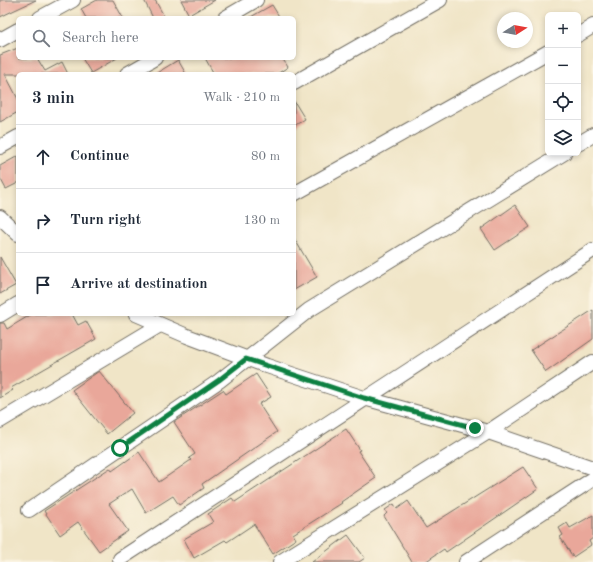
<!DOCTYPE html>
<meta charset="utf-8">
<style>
body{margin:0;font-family:"Old Standard TT",serif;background:#f6f6f7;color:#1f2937}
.controls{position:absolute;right:12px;top:12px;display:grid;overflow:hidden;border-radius:6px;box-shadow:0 2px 6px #0003}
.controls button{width:36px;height:36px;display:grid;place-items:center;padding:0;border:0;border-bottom:1px solid #e0e1e3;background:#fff;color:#1f2937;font:20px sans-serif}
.compass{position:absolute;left:497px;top:12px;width:36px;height:36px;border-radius:50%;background:#fff;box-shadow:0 2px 6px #0003;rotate:79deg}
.stop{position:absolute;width:12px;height:12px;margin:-9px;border:3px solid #0b8043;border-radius:50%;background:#fff}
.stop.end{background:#0b8043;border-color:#fff;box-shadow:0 1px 4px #0008}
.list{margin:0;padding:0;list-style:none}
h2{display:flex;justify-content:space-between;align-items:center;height:52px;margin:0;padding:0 16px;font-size:17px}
h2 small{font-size:13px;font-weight:400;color:#747a83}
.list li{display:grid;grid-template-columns:26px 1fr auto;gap:12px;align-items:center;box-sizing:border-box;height:64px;padding:0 16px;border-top:1px solid #e0e1e3}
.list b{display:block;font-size:15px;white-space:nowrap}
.list em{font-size:13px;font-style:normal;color:#747a83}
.icon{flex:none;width:22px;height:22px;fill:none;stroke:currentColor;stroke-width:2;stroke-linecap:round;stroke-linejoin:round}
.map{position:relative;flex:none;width:593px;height:562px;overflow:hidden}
.search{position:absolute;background:#fff;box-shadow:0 2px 6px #0003;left:16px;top:16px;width:280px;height:44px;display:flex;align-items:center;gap:10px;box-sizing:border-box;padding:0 14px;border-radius:6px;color:#747a83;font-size:15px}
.panel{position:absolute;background:#fff;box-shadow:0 2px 6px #0003;left:16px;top:72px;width:280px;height:244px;border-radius:6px}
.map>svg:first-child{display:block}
.building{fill:#e9a79a}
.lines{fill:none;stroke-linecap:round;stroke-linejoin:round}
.minor-casing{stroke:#706c62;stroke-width:16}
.minor{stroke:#fff;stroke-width:14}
.route{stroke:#0b8043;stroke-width:5}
</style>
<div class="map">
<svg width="593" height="562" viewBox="0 0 593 562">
<rect width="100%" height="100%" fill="#fcf5e5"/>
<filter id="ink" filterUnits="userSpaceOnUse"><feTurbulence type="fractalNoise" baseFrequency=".025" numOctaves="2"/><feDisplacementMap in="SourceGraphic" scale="8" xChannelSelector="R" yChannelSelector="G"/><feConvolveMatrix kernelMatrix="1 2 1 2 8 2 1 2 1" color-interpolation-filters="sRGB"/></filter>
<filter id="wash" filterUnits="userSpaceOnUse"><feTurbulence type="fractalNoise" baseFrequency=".012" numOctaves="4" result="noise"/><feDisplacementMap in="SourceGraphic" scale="16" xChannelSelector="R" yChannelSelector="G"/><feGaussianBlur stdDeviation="0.9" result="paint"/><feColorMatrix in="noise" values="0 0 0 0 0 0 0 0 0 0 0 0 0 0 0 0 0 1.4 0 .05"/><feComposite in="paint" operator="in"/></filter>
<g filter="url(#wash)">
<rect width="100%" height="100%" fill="#f0e5c7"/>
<g id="blocks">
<!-- building -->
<path class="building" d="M0,0H36L0,17Z
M97,0H113L123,18H86L81,9Z
M144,0H155L165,18H153Z
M181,0H215L189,15Z
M272,5L280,18H249Z
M18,48V58H37L45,71L62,62L68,74H5L18,99V112L0,122V55Z
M82,58H117L91,73Z
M205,58H282L288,67L277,74H214Z
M178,60L186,74H155Z
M294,101L305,119L294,126Z
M18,156V183L6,189L0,178V166Z
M515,205L530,227L495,250L481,229Z
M294,238L317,277L294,290Z
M0,257L16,285L0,294Z
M593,310V339L546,372L531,350Z
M32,314H72L78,325L86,321L96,339L11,388L13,390L0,398V323H4L7,329Z
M99,371L133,413L107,434L72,390Z
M256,374L271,397L259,404L277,432L202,484L204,488L179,505L173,496L146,513L132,489L109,504L128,531L99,551L78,522L60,535L44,511L110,468L112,471L139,452L159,482L191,460L189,458L195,454L174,422L223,390L226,394Z
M346,429L360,450L358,451L376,478L341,502L342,503L293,534L296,539L273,554L254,524L227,542L225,540L194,558L184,539L213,522L208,514L232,498L235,502Z
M523,467L538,489L446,552L444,549L425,562H412L384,516L387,513L385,510L394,504L397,509L408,501L426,528Z
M593,515V538L589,541L591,545L573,557L560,537L563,535L559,528L567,523L570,528Z
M348,535L365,558L359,562H312Z"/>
</g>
</g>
<g filter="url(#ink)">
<use href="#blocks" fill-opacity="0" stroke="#706c62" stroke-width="1"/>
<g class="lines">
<!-- minor casing -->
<g class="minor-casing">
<path id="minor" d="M40,18L73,0
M225,18L256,0
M578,35L593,26
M0,40L18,30
M127,74L155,58
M294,83L440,0
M578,144L593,135
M0,147L18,137
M294,194L548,52
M0,217L18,234
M136,314L187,336L267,366L364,398L488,432L593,468
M0,315L18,304
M0,421L160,325
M29,510L219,381L309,310L564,153
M120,559L593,250
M280,562L488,432L593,362
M466,562L593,479"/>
</g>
<!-- minor -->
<use href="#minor" class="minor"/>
</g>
</g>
<g class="lines" filter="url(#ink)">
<!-- route -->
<path class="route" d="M120,448L219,380L246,359L364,398L475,428"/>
</g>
</svg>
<div class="controls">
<button>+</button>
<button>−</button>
<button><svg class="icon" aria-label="locate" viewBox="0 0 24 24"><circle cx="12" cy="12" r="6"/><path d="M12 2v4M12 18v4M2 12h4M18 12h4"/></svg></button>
<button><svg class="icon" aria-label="layers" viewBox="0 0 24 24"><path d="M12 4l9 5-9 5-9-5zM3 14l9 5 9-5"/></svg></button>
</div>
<svg class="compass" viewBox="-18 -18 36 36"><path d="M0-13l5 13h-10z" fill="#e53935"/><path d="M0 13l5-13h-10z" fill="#747a83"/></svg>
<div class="stop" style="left:120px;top:448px"></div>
<div class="stop end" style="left:475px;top:428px"></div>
<div class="search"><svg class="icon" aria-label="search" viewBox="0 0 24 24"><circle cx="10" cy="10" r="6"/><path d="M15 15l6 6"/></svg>Search here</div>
<section class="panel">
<h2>3 min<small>Walk · 210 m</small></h2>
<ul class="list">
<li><svg class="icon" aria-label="ahead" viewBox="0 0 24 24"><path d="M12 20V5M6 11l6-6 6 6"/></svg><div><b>Continue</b></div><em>80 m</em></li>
<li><svg class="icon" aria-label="right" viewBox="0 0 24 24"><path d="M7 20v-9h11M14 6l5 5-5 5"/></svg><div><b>Turn right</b></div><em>130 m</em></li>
<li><svg class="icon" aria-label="arrive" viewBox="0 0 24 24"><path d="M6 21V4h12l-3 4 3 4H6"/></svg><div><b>Arrive at destination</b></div></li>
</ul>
</section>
</div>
